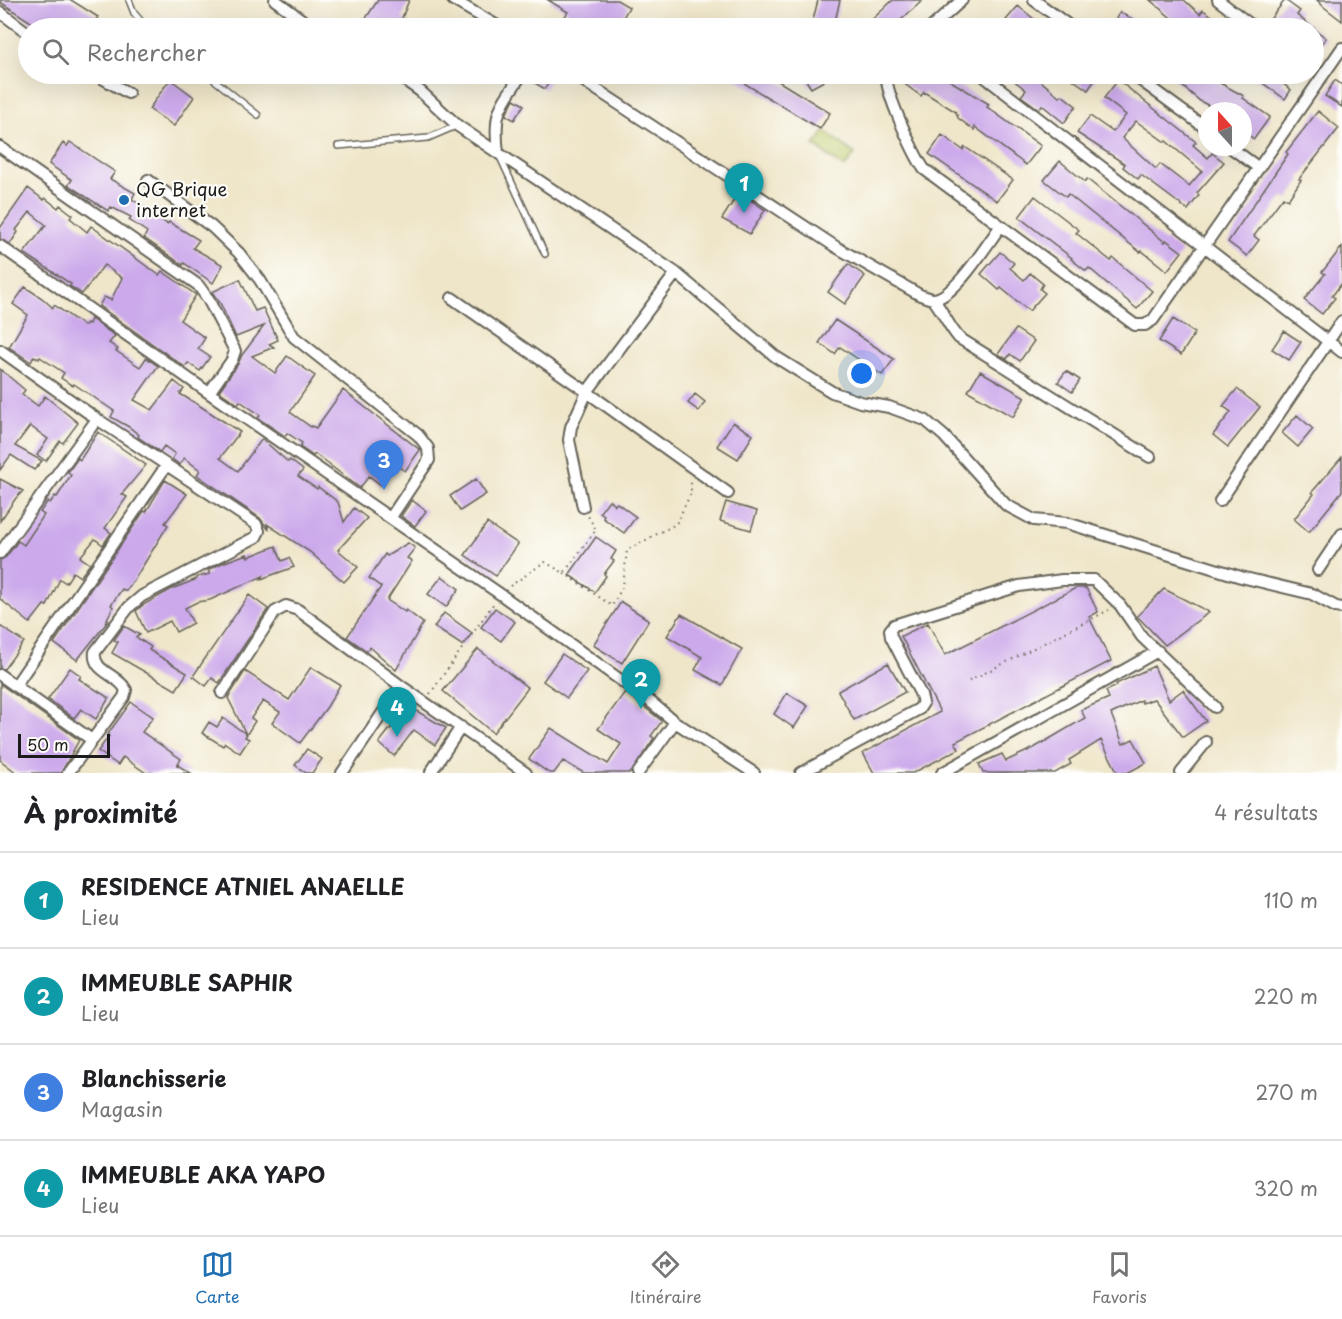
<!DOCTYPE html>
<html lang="fr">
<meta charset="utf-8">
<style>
body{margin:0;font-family:"Playpen Sans",sans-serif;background:#f2f2f2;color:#202124}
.compass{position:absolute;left:1198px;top:102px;width:54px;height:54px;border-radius:50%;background:#fff;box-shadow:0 6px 24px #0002;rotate:339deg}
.scale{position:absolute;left:18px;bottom:15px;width:92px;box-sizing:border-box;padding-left:6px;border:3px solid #1c1c1c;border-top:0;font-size:16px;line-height:21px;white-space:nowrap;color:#1c1c1c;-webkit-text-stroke:4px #fdfcf7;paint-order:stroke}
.you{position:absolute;left:862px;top:374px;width:21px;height:21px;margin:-15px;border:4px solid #fff;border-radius:50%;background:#1a73e8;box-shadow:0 0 0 9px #1a73e833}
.badge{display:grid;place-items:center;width:39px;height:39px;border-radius:50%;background:#1f6fb2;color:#fff;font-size:20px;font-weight:700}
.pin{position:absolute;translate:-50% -50px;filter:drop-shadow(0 2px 3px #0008)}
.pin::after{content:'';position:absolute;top:32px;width:21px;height:18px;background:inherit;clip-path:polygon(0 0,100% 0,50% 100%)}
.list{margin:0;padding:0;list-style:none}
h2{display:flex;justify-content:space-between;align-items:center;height:78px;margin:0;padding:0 24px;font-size:26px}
h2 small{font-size:20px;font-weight:400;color:#757577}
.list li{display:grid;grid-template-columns:39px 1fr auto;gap:18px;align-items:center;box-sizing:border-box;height:96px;padding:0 24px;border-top:2px solid #e0e0e0}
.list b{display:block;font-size:22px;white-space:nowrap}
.list p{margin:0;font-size:20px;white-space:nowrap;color:#757577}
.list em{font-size:20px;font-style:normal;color:#757577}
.icon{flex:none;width:33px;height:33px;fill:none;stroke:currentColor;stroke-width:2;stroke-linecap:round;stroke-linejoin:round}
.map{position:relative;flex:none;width:1342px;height:773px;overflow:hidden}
.search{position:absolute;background:#fff;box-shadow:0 6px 24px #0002;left:18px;right:18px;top:18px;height:66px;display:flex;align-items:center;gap:15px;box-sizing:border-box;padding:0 21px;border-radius:33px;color:#757577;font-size:22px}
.sheet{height:462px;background:#fff}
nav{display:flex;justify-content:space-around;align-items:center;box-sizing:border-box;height:84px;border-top:2px solid #e0e0e0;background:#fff;font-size:16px;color:#757577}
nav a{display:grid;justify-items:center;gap:3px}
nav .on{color:#1f6fb2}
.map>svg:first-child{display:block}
.green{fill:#bfcc6e;stroke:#6e7445;stroke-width:1.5}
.building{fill:#cca9eb;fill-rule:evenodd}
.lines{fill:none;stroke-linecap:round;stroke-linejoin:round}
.lane-casing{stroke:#666359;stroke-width:8}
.street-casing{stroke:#666359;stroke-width:14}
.path{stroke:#666359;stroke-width:2;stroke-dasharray:1.5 4.5;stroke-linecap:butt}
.lane{stroke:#fff;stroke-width:5}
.street{stroke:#fff;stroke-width:10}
.poi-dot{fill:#1f6fb2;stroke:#fdfcf7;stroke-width:2}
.labels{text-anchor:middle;stroke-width:4.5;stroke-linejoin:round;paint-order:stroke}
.poi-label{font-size:18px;fill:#1c1c1c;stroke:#fdfcf7;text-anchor:start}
</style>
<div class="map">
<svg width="1342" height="773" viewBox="0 0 1342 773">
<rect width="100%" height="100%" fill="#fdfcf7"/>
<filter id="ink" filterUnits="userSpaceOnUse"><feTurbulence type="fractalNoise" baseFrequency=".0167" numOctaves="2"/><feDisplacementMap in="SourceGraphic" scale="12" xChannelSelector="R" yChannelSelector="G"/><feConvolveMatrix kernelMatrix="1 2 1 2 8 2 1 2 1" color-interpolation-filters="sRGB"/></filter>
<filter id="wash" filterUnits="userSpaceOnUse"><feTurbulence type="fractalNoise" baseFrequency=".008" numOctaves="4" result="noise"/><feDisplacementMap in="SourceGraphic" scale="24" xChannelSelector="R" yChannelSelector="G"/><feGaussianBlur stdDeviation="1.35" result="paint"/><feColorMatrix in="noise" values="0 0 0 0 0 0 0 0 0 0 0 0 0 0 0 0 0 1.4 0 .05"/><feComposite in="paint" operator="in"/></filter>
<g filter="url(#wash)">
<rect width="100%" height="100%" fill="#efe6c9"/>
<!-- green -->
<path class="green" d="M825,131L855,154L844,168L814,145Z"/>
<g id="blocks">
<!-- building -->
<path class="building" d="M0,0H71L98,17L90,28H40L0,2Z
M378,0H409L402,18L406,20L404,22L416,28H376L364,21Z
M548,0H617L629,7L617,28H557L568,12Z
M818,0H840L834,26L813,20Z
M893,0H923L892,28H863Z
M1150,0H1184L1200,14L1203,10L1230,28H1183Z
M1285,0L1300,11L1297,15L1326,38L1314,53V28H1284L1271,18Z
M1317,0H1342V21L1324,7Z
M1018,6L1045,28H1017L1006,20Z
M1120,12L1149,28H1110Z
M529,74H538L550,80L545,89L528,79Z
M729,74H767L830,113L820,129Z
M802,74H820L824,81L811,88Z
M894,74H939L989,104L987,107L1041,146L1026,165L975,127L974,130L958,118L956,112L924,92L921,96L895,77Z
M1006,74H1032L1060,97L1062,95L1076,106L1064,123L1042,105L1039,109L1021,96L1026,90Z
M1065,74H1099L1088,90Z
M1168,74H1208L1220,83L1244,96L1243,98L1270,117L1254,139L1243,131V111H1219L1200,101Z
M1250,74H1287L1281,82L1291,90L1285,99Z
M170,79L194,97L174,126L149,109Z
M1118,80L1196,142L1193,145L1208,158L1212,153L1224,162L1197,193L1199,195L1188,210L1141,175L1138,179L1123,167L1125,164L1077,133L1090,116L1113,132L1126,115L1104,98ZM1136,121L1165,142L1166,141L1202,171L1189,186L1160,164L1156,169L1122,138Z
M1335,80L1342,85V107L1325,96Z
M514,99L524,105L514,120L506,115Z
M1318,111L1339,128L1299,179L1301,180L1288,200L1283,197L1254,236L1259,240L1247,256L1228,242L1288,154L1286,152Z
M942,135L963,150L965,147L1013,180L997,201L929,154Z
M70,142L115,172L110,179L135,193L132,199L167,224L169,222L199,240L193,248L223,265L213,283L184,263L183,265L144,238L147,232L129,220L131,217L111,207L108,211L68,185L72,180L49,164L63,143L67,146Z
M1060,161L1085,182L1087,179L1165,242L1166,240L1182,252L1167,271L1142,251L1140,252L1068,194L1066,197L1044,180Z
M28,188L44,200L45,198L58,208L60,205L73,215L70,218L87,232L91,226L159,275L162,271L196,295L180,320L205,338L198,349L210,357L200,371L188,363L185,367L99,306L104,297L111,300L122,278L104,265L82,294L70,286L71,284L24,253L46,225L30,212L16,230L18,232L10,244L0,239V228Z
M739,192L765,210L750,234L722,219Z
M1035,196L1079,230L1076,233L1111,261L1113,258L1152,291L1137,309L1089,268L1086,271L1071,259L1072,258L1019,217Z
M1342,247V283L1332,296L1335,298L1322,314L1304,300L1325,274L1322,272Z
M1000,252L1014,263L1010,268L1024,280L1030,273L1043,284L1040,289L1045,293L1029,311L1001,288L999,290L981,274Z
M848,264L865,276L845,304L828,292Z
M240,279L255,311L263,308L278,340L269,344L274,347L252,356L275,373L287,356L315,376L290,412L311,427L312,426L316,428L343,390L420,450L405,471L396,465L381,485L369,476L360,488L315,454L313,456L300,447L302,443L287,433L285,436L258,418L260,415L240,401L238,404L219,391L238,364L242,355L264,326L236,337L220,303L212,292Z
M25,287L42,298L53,308L54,305L84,326L87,323L89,324L91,319L115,336L109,343L118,349L116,351L140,367L146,358L158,366L134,400L152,410L174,381L184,389L180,394L197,404L240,432L220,458L238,471L262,439L288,462L290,460L303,470L298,476L317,489L318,487L338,502L344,522L354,508L367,518L338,550L358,567L344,582L310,552L267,524L269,530L260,518L197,475L200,470L184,458L180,465L172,459L175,454L164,446L160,452L138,437L139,435L129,427L111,417L114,411L74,384L73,386L61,378L64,373L40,357L39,359L34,356L31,362L9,347L28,315L13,304Z
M1173,319L1195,333L1181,355L1159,341Z
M835,320L894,359L882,375L840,347L835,354L819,343Z
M1016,329L1034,341L1020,361L1010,354L1007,359L998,354Z
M1284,331L1301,342L1289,360L1272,349Z
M0,369L25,390L22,394L38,406L45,396L78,423L63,443L60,441L46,461L37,455L48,439L30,426L15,446L42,461L34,470L11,455L0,470Z
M980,371L1025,397L1013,417L968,391Z
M1066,371L1080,380L1072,392L1058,382Z
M1237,389L1260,407L1228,447L1213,435L1231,412L1223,406Z
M695,394L705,402L699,411L688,403Z
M1297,415L1313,429L1298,447L1282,433Z
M733,422L753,435L738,459L717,446Z
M98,432L146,465L122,494L127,497L105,528L111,533L103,545L95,539L80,557L90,564L80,577L73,572L66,583L60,579L47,606L44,605L30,623L0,599V560L6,557L18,541L24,545L44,515L40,512L48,501L50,503L55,496L57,497L71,475L68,472L78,458L80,460Z
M1342,457V491L1309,532L1294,519L1314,494L1312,492Z
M0,479L23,491L16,498L0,521Z
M476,479L486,494L460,511L450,496Z
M165,480L187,494L165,523L168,525L136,577L126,591L122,589L111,605L113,607L105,623L109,620L77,660L54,643L144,511L146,512Z
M412,500L426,511L415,526L401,516Z
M609,500L615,505L617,503L636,517L624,533L603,518L604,515L600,512Z
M726,502L757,511L751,530L720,521Z
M487,523L518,544L496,576L465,555Z
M596,537L616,551L611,559L614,561L604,574L606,576L595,592L569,575Z
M408,543L415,548L407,558L412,561L387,600L405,612L406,610L423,623L396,670L370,647L367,651L347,637L381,587L369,578L385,554L387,556Z
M276,546L282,561L289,558L294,567L261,579L263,576L210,600L197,602L185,608L193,623L176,632L170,621L146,633L136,611L143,605L172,589L197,579V577L210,574L208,570L222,563L247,554L248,557Z
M442,576L459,589L446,607L428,594Z
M1076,588H1086L1098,612L1089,617L1111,661L955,742L959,749L913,773H874L863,753L940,712L901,636L928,623L945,655Z
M1164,589L1209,612L1165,645L1137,616Z
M249,595L268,609L219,683L212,678L206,686L193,676Z
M621,602L649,620L622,663L593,645Z
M495,608L515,622L501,641L481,627Z
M444,613L472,633L463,646L434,627Z
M681,614L742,649L722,685L695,670L702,657L667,636Z
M0,626L24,642L4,669L0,668Z
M124,626L140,635L136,637L151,647L149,650L187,673L176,690L112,653L118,642L114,640Z
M478,649L528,688L493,733L443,691Z
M562,654L587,671L567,698L543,681Z
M888,663L905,692L854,720L838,691Z
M1154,666L1169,700L1183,690L1206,721L1183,737L1154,699L1142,703L1141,700L1111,714L1123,744L1133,739L1146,763L1127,773H1118L1101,740L1069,760L1071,764L1055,773H983L979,764L1002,754L1006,761L1034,748L1085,718L1081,710L1109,698L1106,691L1117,686L1116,684Z
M311,667L340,685L327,707L300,743L272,723L280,712L263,701L251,718L255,721L245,737L249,739L240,753L225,743L223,746L202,733L209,722L217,727L223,718L246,734L228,698L245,671L289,700Z
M70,668L81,676L79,679L109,698L96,719L81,709L74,718L48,699Z
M0,684L79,740L61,773H17L0,760Z
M625,692L662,721L651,736L654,738L631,773H584L563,761L554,773H549L529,759L551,728L608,764L621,744L598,729Z
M787,693L808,706L794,728L774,714Z
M131,702L153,717L142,732L181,759L177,765L191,773H146L123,757L118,765L98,751L109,736L107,735Z
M408,706L446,728L435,745L414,730L394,756L379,743Z
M307,749L322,759L312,773H306L295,765Z"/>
</g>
</g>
<g filter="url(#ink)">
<use href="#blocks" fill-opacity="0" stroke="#666359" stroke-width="1.5"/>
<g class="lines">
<!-- lane casing -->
<g class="lane-casing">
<path id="lane" d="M129,0L134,13L147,28
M207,74L258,115
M338,146L428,138L456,126
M500,157L545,254"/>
</g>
<!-- street casing -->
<g class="street-casing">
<path id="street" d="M275,0L313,28
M453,0L501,28
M1034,0L1072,28
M1218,0L1255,28
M0,12L28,33
M931,28L962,0
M95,74L128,93
M396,74L420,91L458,126L676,273L776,357L832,392L860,402L889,407L925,420L944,436L1006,505L1034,520L1067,523L1241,577L1312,594L1336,607L1342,608
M573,74L836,247L920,295C924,296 930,299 934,299C955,297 987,244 1000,227
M887,74C883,89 914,154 924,169L1135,325H1145L1153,320L1342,48
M981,74L1342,352
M1132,74L1207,129
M0,147L198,285L208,299L235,351L232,360L209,393
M1230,147L1259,168
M498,153C493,111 500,107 522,74
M148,180L212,227L239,253L260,280L294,337L418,435L428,448L429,460L391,517
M0,246L209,393L500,594L647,699L675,722L754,773
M452,298L587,392L728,493
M933,299C943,311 948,326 959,338L1150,457
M0,350L97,419L256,524L259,531L256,537L142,596L129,607L95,652C92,672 118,674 126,690L124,697L68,773
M1220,501L1342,321
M583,507L569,440L571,427L587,392L676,273
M0,553L97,419
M1318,570L1342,534
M0,675L92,740
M15,686L166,466
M222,693L275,612L286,606L298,610L401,686
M431,772L461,727
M342,773L401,686L526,773
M638,773L675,722
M801,773L919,709L923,703L921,695L891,637L890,630L894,625L1019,586L1062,580H1094L1120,605L1142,637L1215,707
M942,773L1158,651
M1181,773L1206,742"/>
</g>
<!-- path -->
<path class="path" d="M564,573L612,606L623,586L627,550L676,524L691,493V480
M510,586L545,562L564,573L596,530L588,516
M969,681L1109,610
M430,694L494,603"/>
<!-- lane -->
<use href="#lane" class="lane"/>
<!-- street -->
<use href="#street" class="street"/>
</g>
</g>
<!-- markers -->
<circle class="poi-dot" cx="124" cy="200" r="6"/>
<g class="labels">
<!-- poi labels -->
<g class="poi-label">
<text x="136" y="196">QG Brique<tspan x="136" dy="21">internet</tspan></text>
</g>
</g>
</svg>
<svg class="compass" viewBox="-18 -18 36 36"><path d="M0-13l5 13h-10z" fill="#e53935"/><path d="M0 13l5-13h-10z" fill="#757577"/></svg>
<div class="scale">50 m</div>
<div class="you"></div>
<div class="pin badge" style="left:744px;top:213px;background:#0f9aa8">1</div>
<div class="pin badge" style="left:641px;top:709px;background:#0f9aa8">2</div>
<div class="pin badge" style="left:384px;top:490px;background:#3f7fe0">3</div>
<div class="pin badge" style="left:397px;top:737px;background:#0f9aa8">4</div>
<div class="search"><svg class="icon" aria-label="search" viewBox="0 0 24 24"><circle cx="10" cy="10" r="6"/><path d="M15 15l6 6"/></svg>Rechercher</div>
</div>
<section class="sheet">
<h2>À proximité<small>4 résultats</small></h2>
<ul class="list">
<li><span class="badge" style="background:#0f9aa8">1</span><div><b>RESIDENCE ATNIEL ANAELLE</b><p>Lieu</p></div><em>110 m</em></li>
<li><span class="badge" style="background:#0f9aa8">2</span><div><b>IMMEUBLE SAPHIR</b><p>Lieu</p></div><em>220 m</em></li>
<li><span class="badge" style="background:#3f7fe0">3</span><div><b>Blanchisserie</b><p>Magasin</p></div><em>270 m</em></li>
<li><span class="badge" style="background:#0f9aa8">4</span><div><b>IMMEUBLE AKA YAPO</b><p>Lieu</p></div><em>320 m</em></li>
</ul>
</section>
<nav>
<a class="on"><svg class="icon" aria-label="map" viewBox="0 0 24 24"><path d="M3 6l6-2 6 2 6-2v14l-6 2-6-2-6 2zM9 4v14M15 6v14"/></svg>Carte</a>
<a><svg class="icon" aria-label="directions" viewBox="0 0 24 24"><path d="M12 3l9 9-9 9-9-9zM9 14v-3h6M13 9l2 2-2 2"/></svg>Itinéraire</a>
<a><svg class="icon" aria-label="saved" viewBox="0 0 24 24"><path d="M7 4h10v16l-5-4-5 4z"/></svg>Favoris</a>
</nav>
